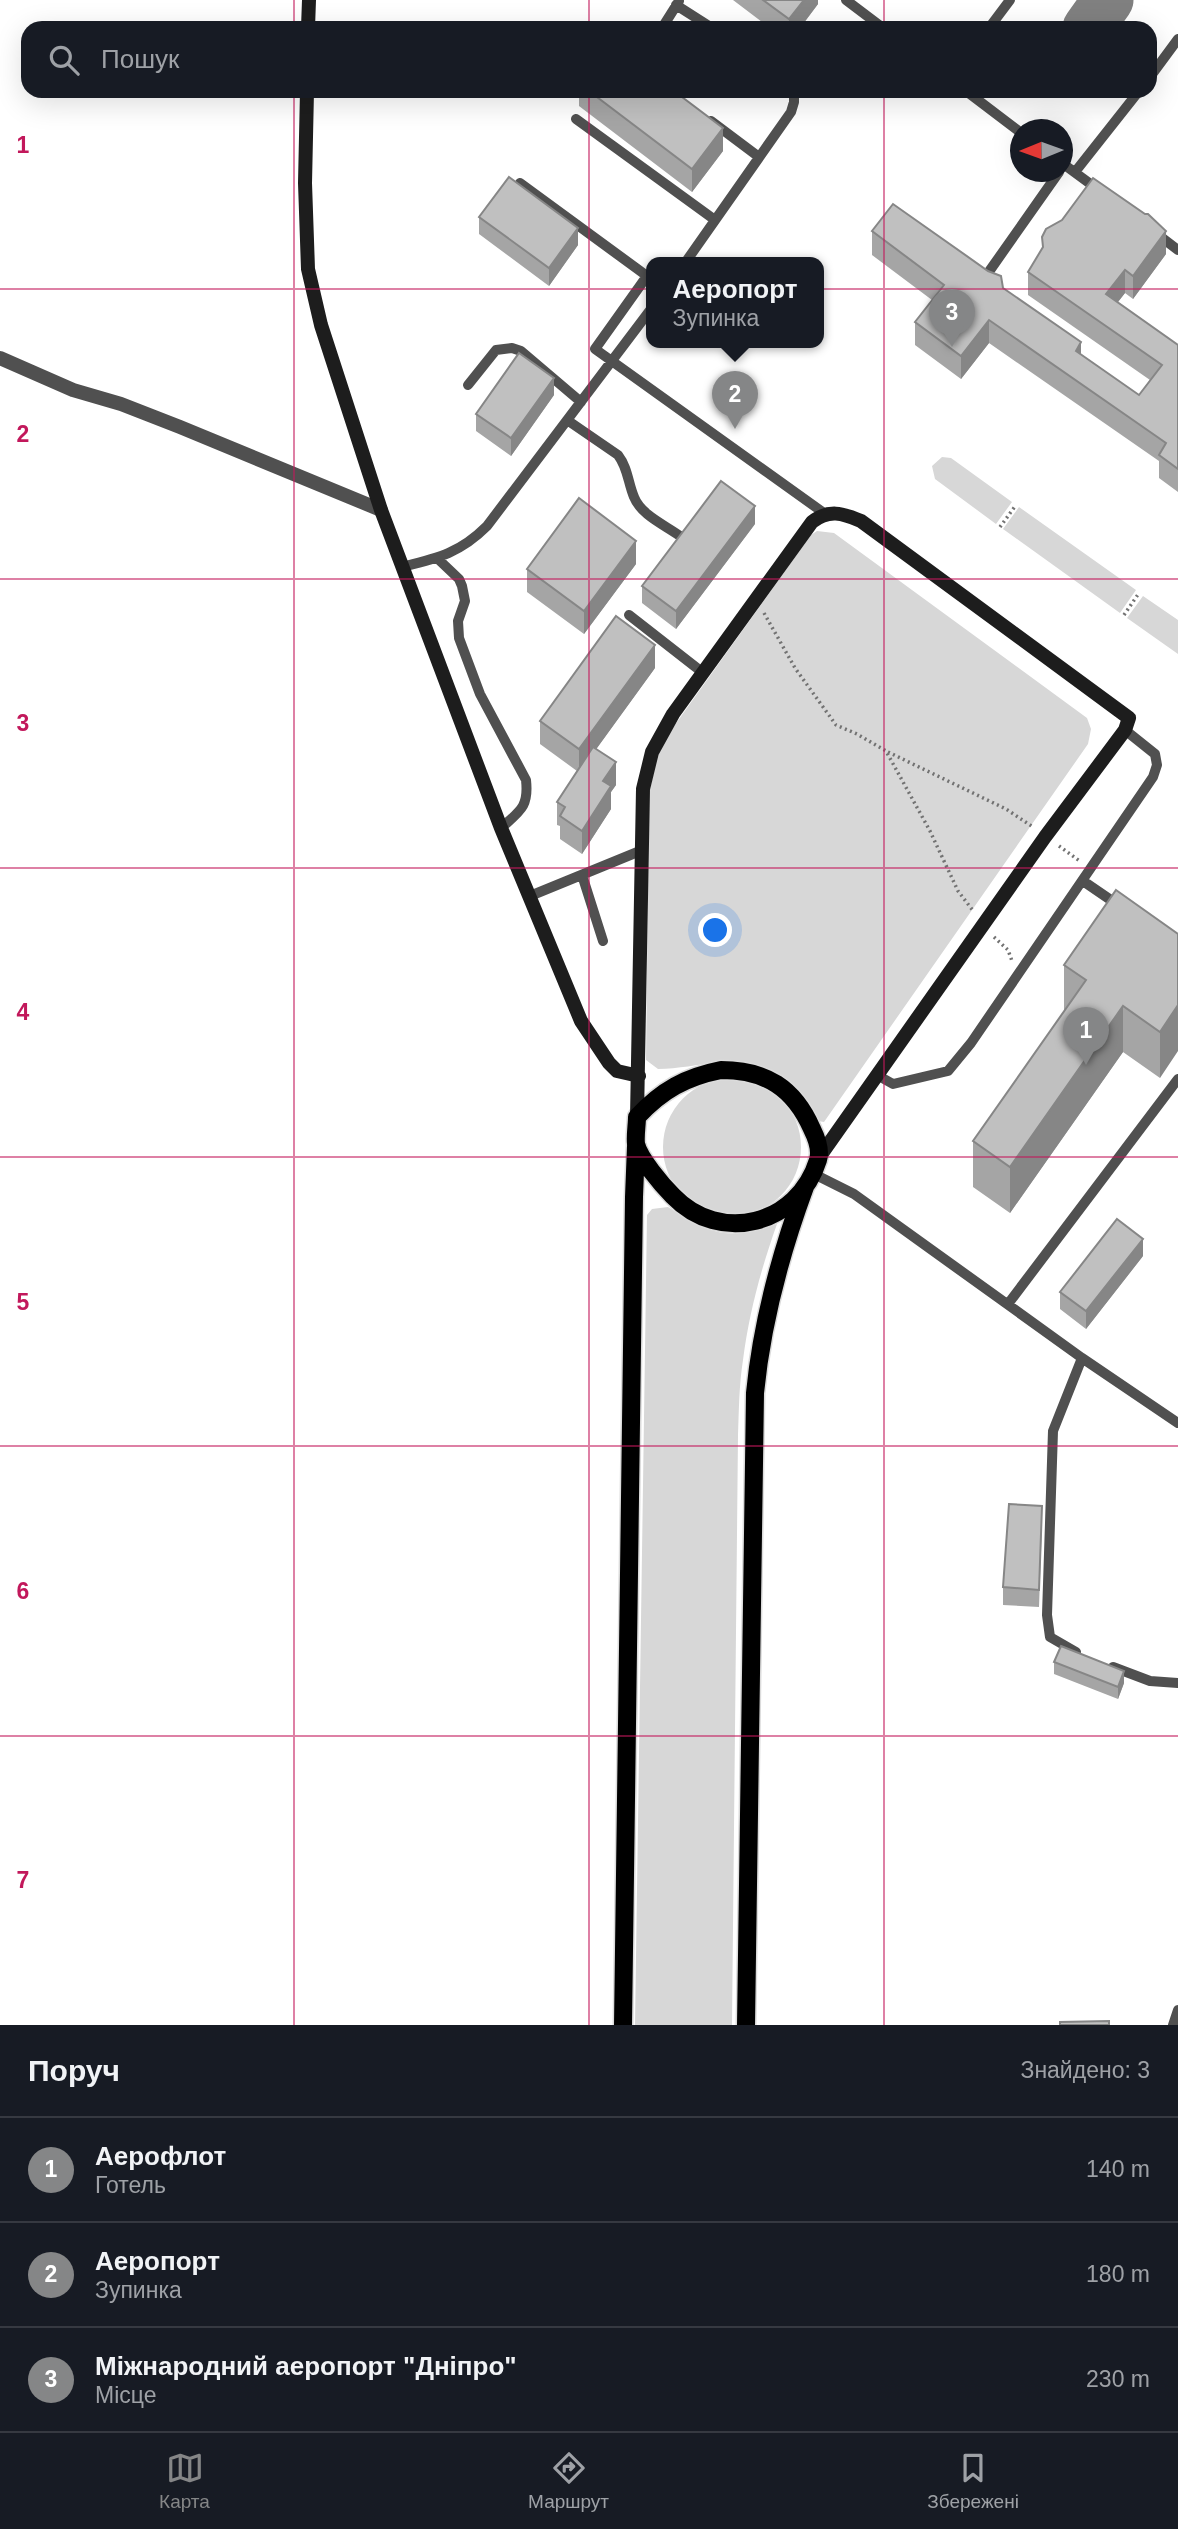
<!DOCTYPE html>
<html lang="uk">
<meta charset="utf-8">
<style>
body{margin:0;font-family:Helvetica,sans-serif;background:#242831;color:#f1f3f6}
.compass{position:absolute;left:1010px;top:119px;width:63px;height:63px;border-radius:50%;background:#171b24;box-shadow:0 7px 28px #0002;rotate:269deg}
.you{position:absolute;left:716px;top:931px;width:24px;height:24px;margin:-18px;border:5px solid #fff;border-radius:50%;background:#1a73e8;box-shadow:0 0 0 10px #1a73e833}
.badge{display:grid;place-items:center;width:46px;height:46px;border-radius:50%;background:#858687;color:#fff;font-size:23px;font-weight:700}
.pin{position:absolute;translate:-50% -58px;filter:drop-shadow(0 2px 4px #0008)}
.pin::after{content:'';position:absolute;top:37px;width:24px;height:21px;background:inherit;clip-path:polygon(0 0,100% 0,50% 100%)}
.popup{position:absolute;left:646px;top:257px;width:178px;height:91px;box-sizing:border-box;display:grid;place-content:center;border-radius:14px;background:#171b24;filter:drop-shadow(0 2px 5px #0005);font-size:23px;white-space:nowrap;color:#9ea1a6}
.popup b{font-size:26px;color:#f1f3f6}
.popup::after{content:'';position:absolute;left:50%;top:100%;margin-left:-14px;border:14px solid transparent;border-top-color:#171b24}
.list{margin:0;padding:0;list-style:none}
h2{display:flex;justify-content:space-between;align-items:center;height:91px;margin:0;padding:0 28px;font-size:30px}
h2 small{font-size:23px;font-weight:400;color:#9ea1a6}
.list li{display:grid;grid-template-columns:46px 1fr auto;gap:21px;align-items:center;box-sizing:border-box;height:105px;padding:0 28px;border-top:2px solid #363941}
.list b{display:block;font-size:26px;white-space:nowrap}
.list p{margin:0;font-size:23px;white-space:nowrap;color:#9ea1a6}
.list em{font-size:23px;font-style:normal;color:#9ea1a6}
.icon{flex:none;width:38px;height:38px;fill:none;stroke:currentColor;stroke-width:2;stroke-linecap:round;stroke-linejoin:round}
.map{position:relative;flex:none;width:1178px;height:2025px;overflow:hidden}
.search{position:absolute;background:#171b24;box-shadow:0 7px 28px #0002;left:21px;right:21px;top:21px;height:77px;display:flex;align-items:center;gap:18px;box-sizing:border-box;padding:0 24px;border-radius:21px;color:#9ea1a6;font-size:26px}
.sheet{height:406px;background:#171b24}
nav{display:flex;justify-content:space-around;align-items:center;box-sizing:border-box;height:98px;border-top:2px solid #363941;background:#171b24;font-size:19px;color:#9ea1a6}
nav a{display:grid;justify-items:center;gap:4px}
nav .on{color:#858687}
.map>svg:first-child{display:block}
.green{fill:#d7d7d7}
.lines{fill:none;stroke-linecap:round;stroke-linejoin:round}
.taxiway{stroke:#808080;stroke-width:51}
.primary-casing{stroke:#dbdbdb;stroke-width:21}
.path{stroke:#727272;stroke-width:3.5;stroke-dasharray:2 3.5;stroke-linecap:butt}
.lane{stroke:#505050;stroke-width:10}
.street{stroke:#505050;stroke-width:14}
.secondary{stroke:#1d1d1d;stroke-width:14}
.primary{stroke:#000;stroke-width:18}
.wall{fill:#a5a5a5}
.shaded-wall{fill:#868686}
.building{fill:#c0c0c0;stroke:#868686;stroke-width:2}
.grid{fill:none;stroke:#c2185b;stroke-width:2;stroke-opacity:0.55}
.grid-label{font-size:23px;text-anchor:middle;font-weight:bold;fill:#c2185b;stroke:#fff;stroke-width:5;stroke-linejoin:round;paint-order:stroke}
</style>
<div class="map">
<svg width="1178" height="2025" viewBox="0 0 1178 2025">
<rect width="100%" height="100%" fill="#fff"/>
<!-- green -->
<path class="green" d="M942,457L951,458L1012,502L996,524L935,479L932,466Z
M1019,507L1136,590L1120,613L1003,529Z
M817,531L834,533L1087,718L1091,729L1088,744L824,1122L818,1121C793,1083 766,1059 718,1063C698,1064 678,1069 658,1069L646,1060L649,795L659,747L811,535Z
M1143,596L1178,620V654L1127,618Z
M663 1147a69 69 0 1 1 138 0a69 69 0 1 1-138 0Z
M668,1207C714,1235 724,1241 777,1224C761,1269 749,1313 743,1360C739,1385 739,1410 738,1435L732,2025H635L647,1215L652,1209Z"/>
<g class="lines">
<!-- taxiway -->
<path class="taxiway" d="M1088,28L1108,0"/>
<!-- primary casing -->
<g class="primary-casing">
<path id="primary" d="M721,1070C766,1070 794,1088 812,1129C817,1139 821,1150 818,1160C798,1225 720,1245 673,1196C662,1185 639,1158 636,1144C635,1135 637,1125 637,1117C662,1090 686,1077 721,1070Z
M623,2025L634,1197L636,1146
M746,2025L755,1393C762,1321 780,1255 805,1187"/>
</g>
<!-- path -->
<path class="path" d="M1000,527L1016,505
M764,613L795,668L836,725L857,734L886,751L930,831L958,891L974,912
M1124,615L1139,593
M888,752L1006,809L1033,827
M1059,846L1081,862
M994,937L1008,950L1012,961"/>
<!-- lane -->
<path class="lane" d="M846,0L883,28
M676,5L712,28
M662,28L679,1
M989,28L1010,0
M1150,77L1178,39
M966,91L1020,132
M576,119L715,220
M711,121L759,157
M1062,163L1100,191
M1075,172L1139,91
M520,183L647,276L595,349L824,513
M1157,234L1178,250
M685,263L791,112L794,102V91
M988,273L1059,172
M468,385L496,350L512,348L521,351L581,402
M567,420L618,455C628,468 628,483 634,497C641,515 665,525 680,536
M438,559L459,579L462,586L465,601L458,621L459,638L480,694L526,780C529,807 520,811 501,828
M402,567C438,558 460,553 487,526L651,309
M629,615L702,672
M582,875L603,941
M1083,881L1121,907
M530,896L640,851
M877,1075L893,1084L948,1071L971,1043L1153,777L1157,765L1155,754L1125,730
M812,1173L854,1194L1082,1358L1178,1423
M1008,1304L1178,1079
M1076,1652L1050,1637L1047,1615L1053,1431L1082,1358
M1113,1667L1150,1681L1178,1683
M1173,2025L1178,2010"/>
<!-- street -->
<path class="street" d="M0,358L73,390L121,404L180,427L381,510"/>
<!-- secondary -->
<path class="secondary" d="M308,28L309,0
M307,91L305,183L308,269L321,325L381,510L501,828L581,1021L609,1063L617,1071L639,1076
M637,1117L643,789L652,752L673,714L812,522C829,509 842,513 861,521L1129,718L1125,730L1045,837L818,1159"/>
<!-- primary -->
<use href="#primary" class="primary"/>
</g>
<!-- wall -->
<path class="wall" d="M733,0H818V4L800,28H770Z
M579,91H589L723,151L692,192L579,106Z
M479,217L578,245L549,286L479,234Z
M872,231L1003,288L1081,354L1139,395L1150,380L1028,295V272L1166,254L1133,299L1125,293L1118,302L1178,345V492L1159,478V461L989,343L961,379L915,345V322L932,300L872,255Z
M554,395L511,456L476,431V414Z
M755,524L676,629L642,603V586Z
M636,564L584,634L527,592V569Z
M655,668L596,749L616,785L611,792V809L582,854L560,839V826L557,825V802L577,771L540,744V721Z
M1178,934L1160,1078L1123,1052L1010,1213L973,1187V1141L1064,1011V965Z
M1143,1256L1086,1329L1060,1309V1292Z
M1042,1524L1039,1607L1003,1605V1587Z
M1054,1662L1124,1683L1118,1699L1054,1674Z"/>
<!-- shaded-wall -->
<path class="shaded-wall" d="M804,0H818V4L800,28H789V19Z
M723,128V151L692,192V169Z
M578,228V245L549,286V268Z
M1166,231V254L1133,299V276Z
M1125,270V293L1106,317V294Z
M989,320V343L961,379V356Z
M1081,342V365L1076,351Z
M554,378V395L511,456V438Z
M755,506V524L676,629V611Z
M636,541V564L584,634V611Z
M655,645V668L579,773V749Z
M616,762V785L611,792V809L582,854V831L603,781Z
M1178,1005V1051L1160,1078V1032Z
M1123,1006V1052L1010,1213V1167Z
M1143,1239V1256L1086,1329V1311Z
M1124,1671V1683L1118,1699V1687Z"/>
<!-- building -->
<path class="building" d="M763,0H804L789,19Z
M589,91H674L723,128L692,169Z
M509,177L578,228L549,268L479,217Z
M1093,178L1145,214H1148L1166,231L1133,276L1125,270L1106,294L1178,345V469L1159,455L1166,443L989,320L961,356L915,322L944,285L872,231L893,204L988,271L1001,276L1003,288L1081,342L1076,351L1139,395L1162,365L1028,272L1043,247L1042,237L1046,229L1062,220Z
M519,353L554,378L511,438L476,414Z
M721,481L755,506L676,611L642,586Z
M579,498L636,541L584,611L527,569Z
M616,616L655,645L579,749L540,721Z
M593,747L616,762L603,781L611,786L582,831L560,816L565,807L557,802Z
M1116,890L1178,934V1005L1160,1032L1123,1006L1010,1167L973,1141L1086,980L1064,965Z
M1117,1219L1143,1239L1086,1311L1060,1292Z
M1009,1504L1042,1506L1039,1590L1003,1587Z
M1061,1646L1124,1671L1118,1687L1054,1662Z
M1109,2021V2025H1060V2022Z"/>
<!-- grid -->
<path class="grid" d="M294,0V28M589,0V28M884,0V28M294,91V2025M589,91V2025M884,91V2025M0,289H1178M0,579H1178M0,868H1178M0,1157H1178M0,1446H1178M0,1736H1178"/>
<g class="grid-label">
<text x="23" y="153">1</text>
<text x="23" y="442">2</text>
<text x="23" y="731">3</text>
<text x="23" y="1020">4</text>
<text x="23" y="1310">5</text>
<text x="23" y="1599">6</text>
<text x="23" y="1888">7</text>
</g>
</svg>
<svg class="compass" viewBox="-18 -18 36 36"><path d="M0-13l5 13h-10z" fill="#e53935"/><path d="M0 13l5-13h-10z" fill="#9ea1a6"/></svg>
<div class="you"></div>
<div class="pin badge" style="left:1086px;top:1065px">1</div>
<div class="pin badge" style="left:735px;top:429px">2</div>
<div class="popup"><b>Аеропорт</b>Зупинка</div>
<div class="pin badge" style="left:952px;top:347px">3</div>
<div class="search"><svg class="icon" aria-label="search" viewBox="0 0 24 24"><circle cx="10" cy="10" r="6"/><path d="M15 15l6 6"/></svg>Пошук</div>
</div>
<section class="sheet">
<h2>Поруч<small>Знайдено: 3</small></h2>
<ul class="list">
<li><span class="badge">1</span><div><b>Аерофлот</b><p>Готель</p></div><em>140 m</em></li>
<li><span class="badge">2</span><div><b>Аеропорт</b><p>Зупинка</p></div><em>180 m</em></li>
<li><span class="badge">3</span><div><b>Міжнародний аеропорт &quot;Дніпро&quot;</b><p>Місце</p></div><em>230 m</em></li>
</ul>
</section>
<nav>
<a class="on"><svg class="icon" aria-label="map" viewBox="0 0 24 24"><path d="M3 6l6-2 6 2 6-2v14l-6 2-6-2-6 2zM9 4v14M15 6v14"/></svg>Карта</a>
<a><svg class="icon" aria-label="directions" viewBox="0 0 24 24"><path d="M12 3l9 9-9 9-9-9zM9 14v-3h6M13 9l2 2-2 2"/></svg>Маршрут</a>
<a><svg class="icon" aria-label="saved" viewBox="0 0 24 24"><path d="M7 4h10v16l-5-4-5 4z"/></svg>Збережені</a>
</nav>
